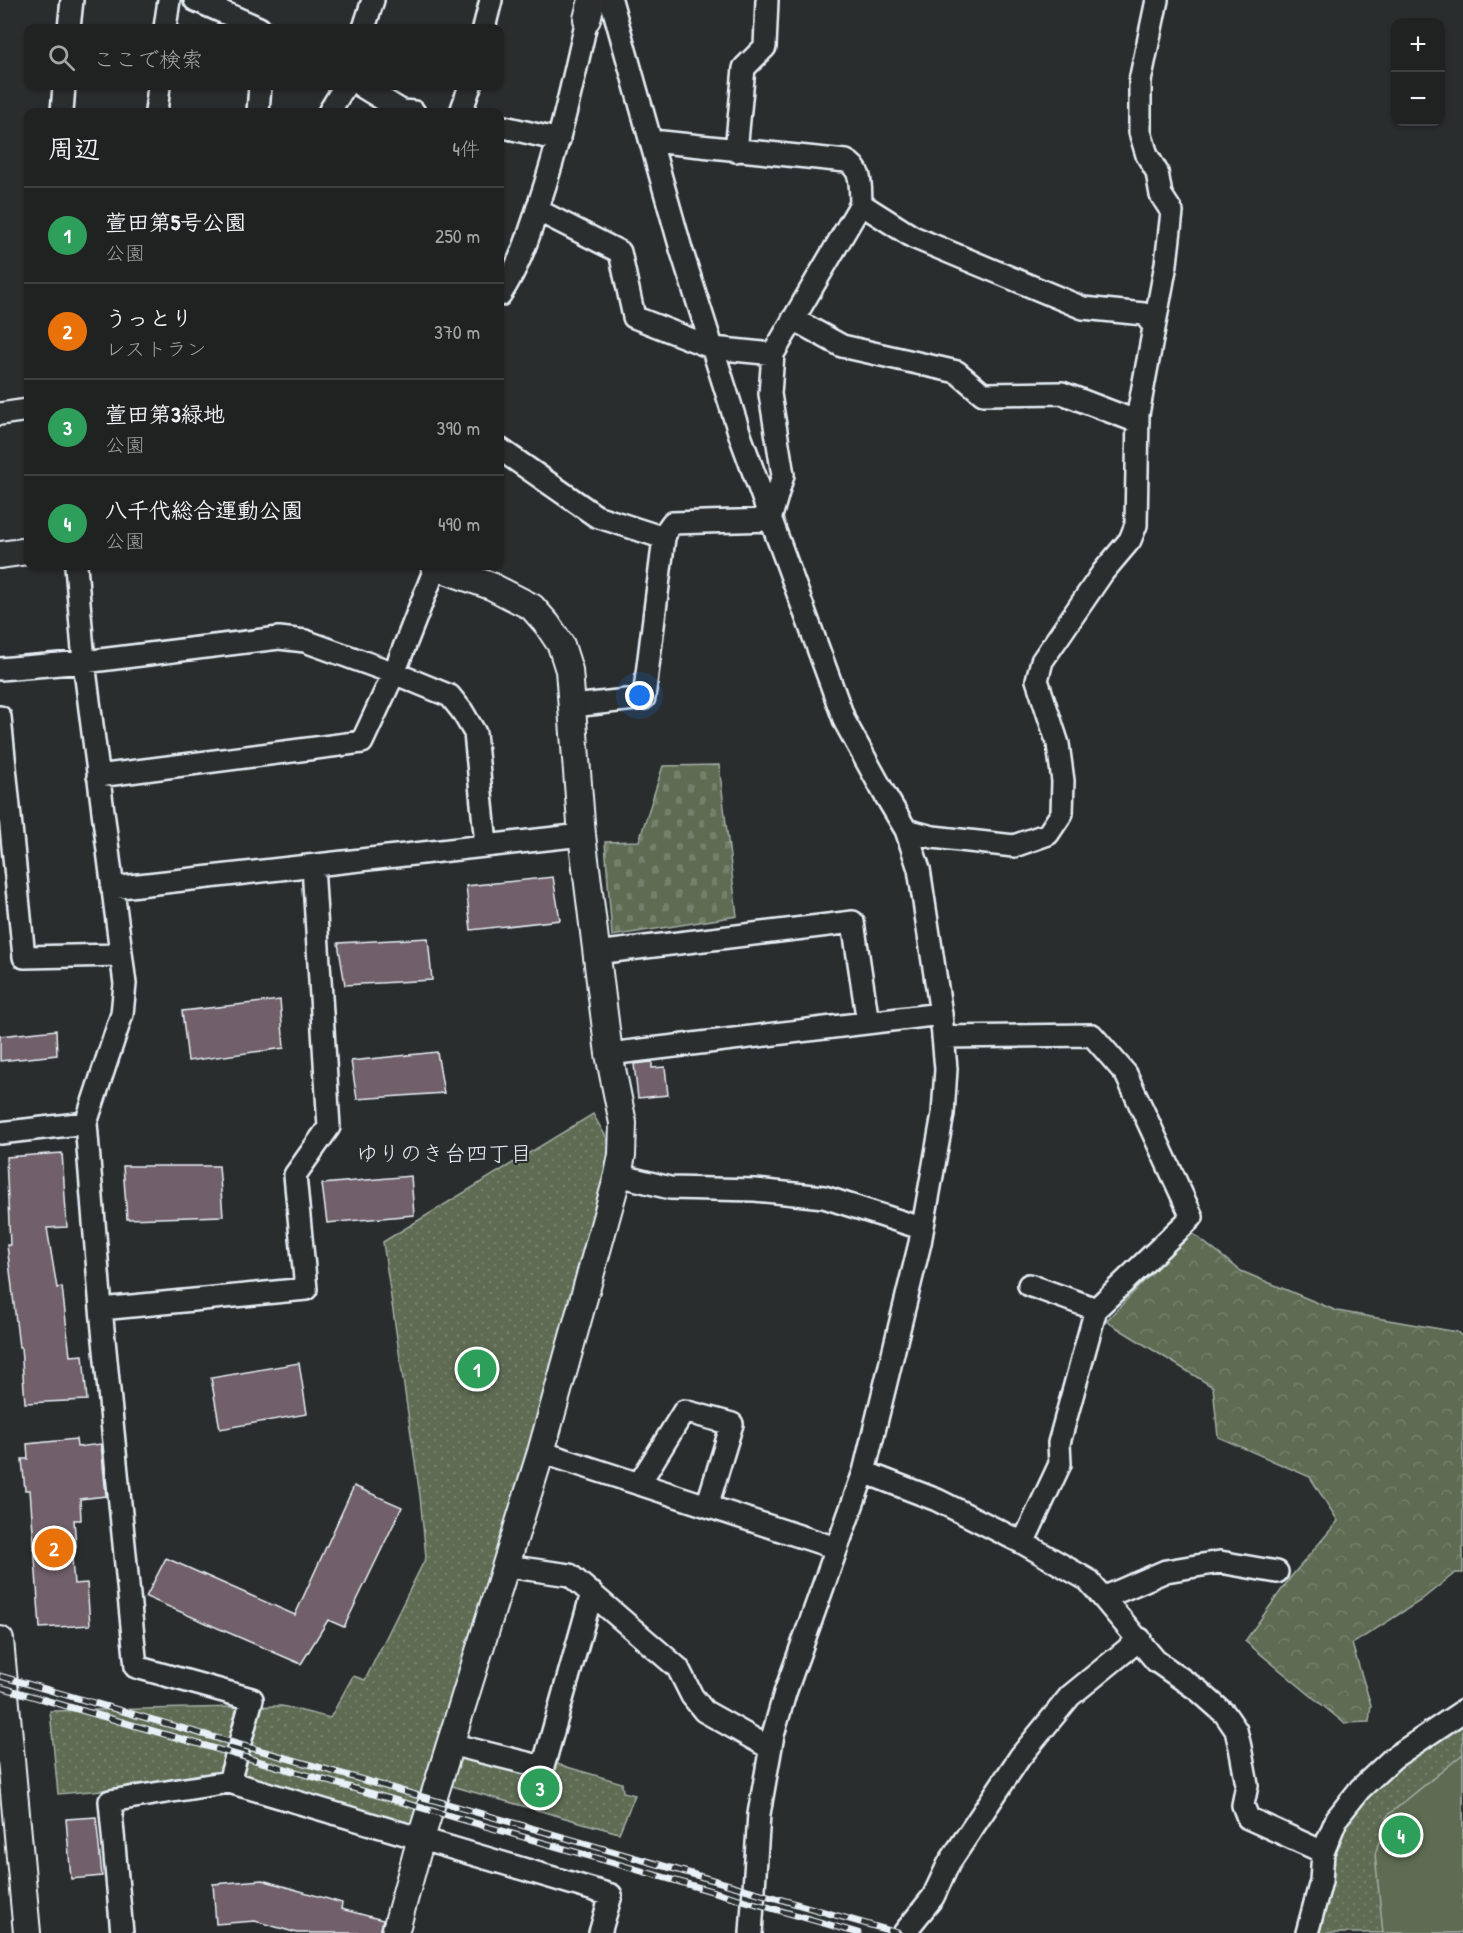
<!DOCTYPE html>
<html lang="ja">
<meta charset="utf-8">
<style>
body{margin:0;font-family:"Patrick Hand","Klee One",sans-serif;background:#2d2f2f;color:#f1f3f6}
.controls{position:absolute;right:18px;top:18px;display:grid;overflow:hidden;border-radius:12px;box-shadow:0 2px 4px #0004}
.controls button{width:54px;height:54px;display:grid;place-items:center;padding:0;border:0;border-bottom:2px solid #3d3f40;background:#202222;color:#f1f3f6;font:30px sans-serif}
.you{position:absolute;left:640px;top:696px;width:21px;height:21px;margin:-15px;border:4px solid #fff;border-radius:50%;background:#1a73e8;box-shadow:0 0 0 9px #1a73e833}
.badge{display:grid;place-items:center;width:39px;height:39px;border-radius:50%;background:#2563eb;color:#fff;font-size:20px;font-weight:700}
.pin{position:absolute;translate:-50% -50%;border:3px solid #fff;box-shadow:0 2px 6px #0006}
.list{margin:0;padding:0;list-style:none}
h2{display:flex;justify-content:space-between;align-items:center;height:78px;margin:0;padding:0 24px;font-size:26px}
h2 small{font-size:20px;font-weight:400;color:#a2a4a5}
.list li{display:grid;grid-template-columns:39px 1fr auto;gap:18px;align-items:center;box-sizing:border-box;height:96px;padding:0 24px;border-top:2px solid #3d3f40}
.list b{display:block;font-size:22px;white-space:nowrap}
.list p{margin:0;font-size:20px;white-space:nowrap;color:#a2a4a5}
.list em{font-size:20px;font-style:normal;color:#a2a4a5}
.icon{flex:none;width:33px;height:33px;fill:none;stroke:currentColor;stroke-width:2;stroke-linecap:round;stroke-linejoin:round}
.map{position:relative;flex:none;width:1463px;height:1933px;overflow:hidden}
.search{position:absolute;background:#202222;box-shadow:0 2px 4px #0004;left:24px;top:24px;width:480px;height:66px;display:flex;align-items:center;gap:15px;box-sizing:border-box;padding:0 21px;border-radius:12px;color:#a2a4a5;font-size:22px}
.panel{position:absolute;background:#202222;box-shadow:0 2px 4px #0004;left:24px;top:108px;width:480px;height:462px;border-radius:12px}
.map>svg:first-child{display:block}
.forest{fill:url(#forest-crowns);stroke:#a3aea6;stroke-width:1.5}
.cemetery{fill:url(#cemetery-stones);stroke:#a3aea6;stroke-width:1.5}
.park{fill:url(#park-dots);stroke:#a3aea6;stroke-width:1.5}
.pitch{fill:#5e6c53;stroke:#a3aea6;stroke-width:1.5}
.building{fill:#71606b;stroke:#e8f1f8;stroke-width:1.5}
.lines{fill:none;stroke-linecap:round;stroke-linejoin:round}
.minor-casing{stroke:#e8f1f8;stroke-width:26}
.tertiary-casing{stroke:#e8f1f8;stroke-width:30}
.minor{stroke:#2a2d2e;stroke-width:21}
.tertiary{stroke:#2a2d2e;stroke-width:26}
.rail-casing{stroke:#e8f1f8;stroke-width:7}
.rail{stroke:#2a2d2e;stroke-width:4.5;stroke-dasharray:14;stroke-linecap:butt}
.labels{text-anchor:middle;stroke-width:4.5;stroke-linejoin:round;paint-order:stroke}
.neighbourhood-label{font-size:22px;fill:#e8f1f8;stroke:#2a2d2e}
</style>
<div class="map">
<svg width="1463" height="1933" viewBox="0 0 1463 1933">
<defs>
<pattern id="forest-crowns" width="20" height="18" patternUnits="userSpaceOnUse" patternTransform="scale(1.5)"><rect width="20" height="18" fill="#5e6c53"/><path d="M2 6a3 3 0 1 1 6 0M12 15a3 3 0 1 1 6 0" fill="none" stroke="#75816c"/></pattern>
<pattern id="cemetery-stones" width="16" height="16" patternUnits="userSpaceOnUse" patternTransform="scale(1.5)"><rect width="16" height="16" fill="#5e6c53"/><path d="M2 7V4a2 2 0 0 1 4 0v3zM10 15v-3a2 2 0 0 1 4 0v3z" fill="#75816c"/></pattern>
<pattern id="park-dots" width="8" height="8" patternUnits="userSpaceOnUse" patternTransform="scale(1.5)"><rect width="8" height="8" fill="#5e6c53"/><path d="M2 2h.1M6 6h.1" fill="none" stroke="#75816c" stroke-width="1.8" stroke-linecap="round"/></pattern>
</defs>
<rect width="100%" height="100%" fill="#2a2d2e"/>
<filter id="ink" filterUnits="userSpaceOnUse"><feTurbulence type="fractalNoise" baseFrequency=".0167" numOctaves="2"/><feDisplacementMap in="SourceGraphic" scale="12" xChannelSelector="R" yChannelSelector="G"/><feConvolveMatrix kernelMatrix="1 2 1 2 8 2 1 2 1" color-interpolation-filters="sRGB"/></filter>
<g filter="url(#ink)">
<!-- forest -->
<path class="forest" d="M1191,1232L1241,1271L1337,1311L1457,1332L1463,1337V1573H1455L1420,1601L1352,1644L1371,1705L1369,1722L1344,1723L1245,1641L1290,1578L1338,1521L1310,1477L1218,1437L1213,1387L1106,1321Z"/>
<!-- cemetery -->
<path class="cemetery" d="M719,765L737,916L612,936L605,842L639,841L663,766Z"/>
<!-- park -->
<path class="park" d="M593,1114L614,1151L438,1784L418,1831L250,1777L58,1794L50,1711L282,1706L330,1718L353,1676L365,1680L426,1557L420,1496L383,1242Z
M1463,1722V1933H1318L1332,1849L1345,1821L1398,1766Z
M452,1748L550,1762L622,1783L623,1792L635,1795L619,1833L441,1783Z"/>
<!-- pitch -->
<path class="pitch" d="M1463,1754V1933H1383L1375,1854L1388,1815Z"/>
<!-- building -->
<path class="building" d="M553,877L560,920L471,930L466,886Z
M428,938L432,980L345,985L338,943Z
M280,1000L284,1048L188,1061L182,1011Z
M56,1030L57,1055L0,1061V1036Z
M437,1052L444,1093L357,1099L351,1061Z
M652,1062V1068L665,1067L668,1095L638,1098L634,1064Z
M62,1153L67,1227L47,1228L57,1288L62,1287L70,1356L83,1355L87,1400L25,1403L21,1347H19L7,1245H10L6,1157Z
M123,1166H219L223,1216L127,1219Z
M411,1176L414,1215L327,1223L322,1184Z
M299,1363L307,1414L220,1429L211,1378Z
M76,1439L77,1447L101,1444L106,1496L80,1499L81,1520H74L76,1546H71L74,1584L87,1583L90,1625L40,1628L30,1490H25L22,1459H28L27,1444Z
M354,1486L402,1507L344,1627L328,1620L301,1664L146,1597L166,1558L295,1615Z
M96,1817L102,1876L71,1879L66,1819Z
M262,1880L342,1903L341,1909L383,1920L380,1933H297L255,1921L216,1924L213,1884Z"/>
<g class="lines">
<!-- minor casing -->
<g class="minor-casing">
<path id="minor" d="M195,0L259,28
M611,0L681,249L741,438L845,722L884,793L906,830L933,837L1014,846L1048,834L1062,813L1063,781L1058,744L1037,680L1042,661L1103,572L1130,540L1136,525L1138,414L1166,264L1172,212L1161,195L1157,172L1147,155L1140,132V81L1157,0
M69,28L72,0
M165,28L169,0
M364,28L373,0
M484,28L491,0
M361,86L402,111L414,112
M62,112L64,86
M156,112L159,86
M258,112L260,86
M329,112L345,86
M461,112L470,86
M500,126L559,140
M652,141L846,161C863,169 860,187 861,204L913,237L1083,308L1144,314L1154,326
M736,151L744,68L765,47L767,0
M537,210L620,252L634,317L713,348L773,354
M500,295C519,266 528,239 538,207C559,145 573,82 587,19
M793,319L842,346L957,372L983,394L1062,393L1138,422
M0,414L28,410
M500,449L596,516L664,538
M770,520L783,475L770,394L773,354L861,204
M76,566L84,662L125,984L122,1014L86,1123L101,1309L136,1667L252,1699L229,1782
M0,669L84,662L279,638L305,641L394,673L450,696L462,711L475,733L486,844
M573,706L644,698L664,538L667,530L672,523L770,520
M0,717L24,957L121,955
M98,776L362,742L394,673L436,566
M112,888L582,835
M596,953L853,922L868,1023
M943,1037L1092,1035L1126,1074L1192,1217L1096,1309L1059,1443L1060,1464L1023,1543
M609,1054L941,1014
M0,1133L86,1123
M618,1175L670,1188L755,1190L824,1197L921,1228
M1029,1285L1096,1309
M101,1309L306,1289L295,1175L329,1127L313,866
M541,1452L836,1548
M864,1472L937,1500L1023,1543L1088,1580L1156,1661L1199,1691L1225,1714L1236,1730L1240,1747L1247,1785L1243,1805L1248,1818L1323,1852
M639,1484L684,1411L732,1424L707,1506
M506,1566L570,1575L678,1668L692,1696L704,1711L770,1748
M1103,1598L1166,1571L1220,1562L1277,1572
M450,1744L543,1767L592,1593
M122,1933L110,1801L229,1782L611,1895L600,1933
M751,1933L759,1814L773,1735L785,1693L864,1472L920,1243L943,1114L946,1069L941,1014L919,869L906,830
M904,1933L933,1897L949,1863L1020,1757L1070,1696L1140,1639
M1307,1933L1321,1881L1323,1852L1337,1818L1360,1789L1393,1758L1463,1711"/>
</g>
<!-- tertiary casing -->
<g class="tertiary-casing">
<path id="tertiary" d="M587,19L592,0
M0,555L28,551
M0,1640L27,1933
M395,1933L421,1838L541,1452L618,1175L622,1155L623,1123L609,1054L582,835L569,670L561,645L547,624L532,607L491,586L434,566"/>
</g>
<!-- minor -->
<use href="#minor" class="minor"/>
<!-- tertiary -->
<use href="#tertiary" class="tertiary"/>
<!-- rail casing -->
<g class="rail-casing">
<path id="rail" d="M0,1676L898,1933
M0,1687L858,1933"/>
</g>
<!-- rail -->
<use href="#rail" class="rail"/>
</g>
</g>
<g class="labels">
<!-- neighbourhood labels -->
<g class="neighbourhood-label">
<text x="444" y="1161">ゆりのき台四丁目</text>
</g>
</g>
</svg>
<div class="controls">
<button>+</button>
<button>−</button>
</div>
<div class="you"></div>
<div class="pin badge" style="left:477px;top:1369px;background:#2e9e5b">1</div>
<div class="pin badge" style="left:54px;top:1548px;background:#e8710a">2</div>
<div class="pin badge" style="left:540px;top:1788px;background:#2e9e5b">3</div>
<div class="pin badge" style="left:1401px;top:1835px;background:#2e9e5b">4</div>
<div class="search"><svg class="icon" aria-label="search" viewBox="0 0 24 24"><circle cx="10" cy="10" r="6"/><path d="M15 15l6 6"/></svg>ここで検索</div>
<section class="panel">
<h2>周辺<small>4件</small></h2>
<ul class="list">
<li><span class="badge" style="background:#2e9e5b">1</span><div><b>萱田第5号公園</b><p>公園</p></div><em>250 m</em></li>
<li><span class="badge" style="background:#e8710a">2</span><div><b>うっとり</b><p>レストラン</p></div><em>370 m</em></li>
<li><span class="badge" style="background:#2e9e5b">3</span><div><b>萱田第3緑地</b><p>公園</p></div><em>390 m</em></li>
<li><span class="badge" style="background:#2e9e5b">4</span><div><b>八千代総合運動公園</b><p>公園</p></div><em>490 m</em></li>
</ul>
</section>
</div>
